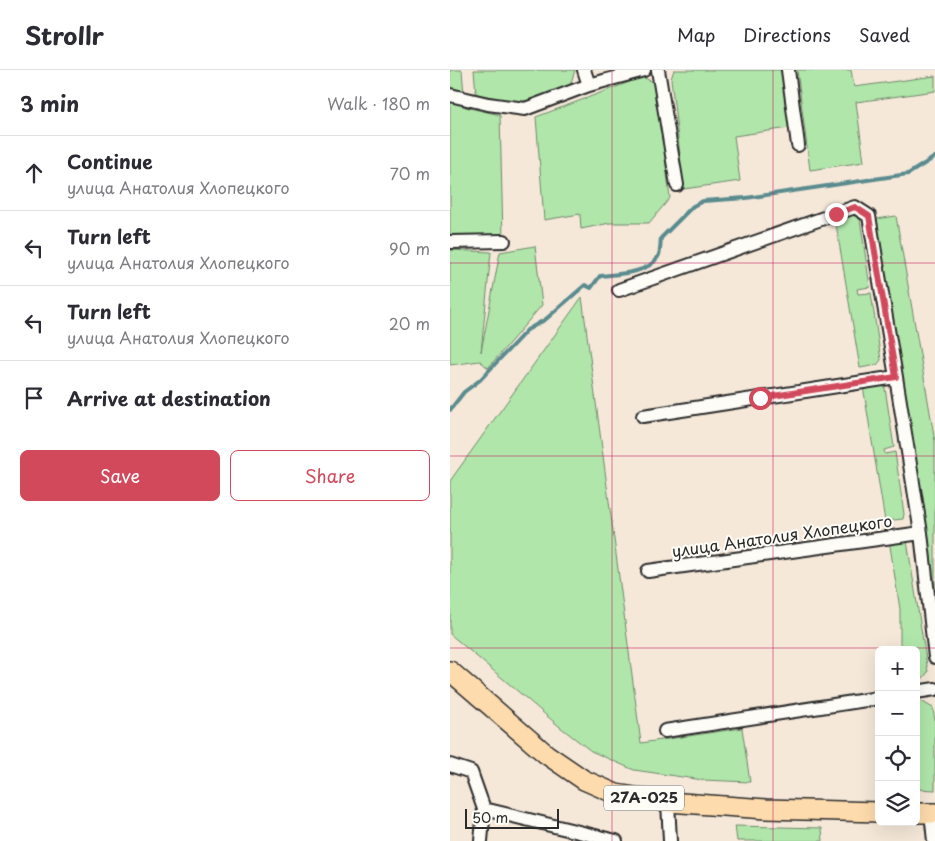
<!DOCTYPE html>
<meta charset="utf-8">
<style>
body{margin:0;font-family:"Playpen Sans",sans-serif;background:#f2f2f3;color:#2b2b33}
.controls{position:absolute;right:15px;bottom:15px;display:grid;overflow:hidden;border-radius:8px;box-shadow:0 5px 20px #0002}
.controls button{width:45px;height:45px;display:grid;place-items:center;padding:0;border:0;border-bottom:1px solid #e1e1e2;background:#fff;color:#2b2b33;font:25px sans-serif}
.scale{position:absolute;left:15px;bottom:12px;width:94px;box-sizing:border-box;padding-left:5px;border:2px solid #2b2b2b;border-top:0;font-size:14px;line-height:18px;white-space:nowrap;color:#2b2b2b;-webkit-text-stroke:4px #fdfcf7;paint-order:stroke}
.stop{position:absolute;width:15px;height:15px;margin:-11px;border:4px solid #d1495b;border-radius:50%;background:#fff}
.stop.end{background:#d1495b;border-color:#fff;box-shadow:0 1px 5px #0008}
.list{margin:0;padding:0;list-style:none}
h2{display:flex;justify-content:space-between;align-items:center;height:65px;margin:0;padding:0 20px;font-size:21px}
h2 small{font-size:16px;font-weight:400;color:#7c7c81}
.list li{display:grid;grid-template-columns:32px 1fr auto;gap:15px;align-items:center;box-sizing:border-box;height:75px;padding:0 20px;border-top:1px solid #e1e1e2}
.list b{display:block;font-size:19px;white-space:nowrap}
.list p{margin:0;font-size:16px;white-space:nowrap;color:#7c7c81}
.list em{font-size:16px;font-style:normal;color:#7c7c81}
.actions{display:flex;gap:10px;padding:15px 20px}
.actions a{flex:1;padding:11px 0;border:1px solid #d1495b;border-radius:8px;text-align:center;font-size:18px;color:#d1495b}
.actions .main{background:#d1495b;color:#fff}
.icon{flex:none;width:28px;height:28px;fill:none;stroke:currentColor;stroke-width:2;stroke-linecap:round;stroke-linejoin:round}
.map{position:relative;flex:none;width:485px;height:771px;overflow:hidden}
header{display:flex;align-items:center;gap:30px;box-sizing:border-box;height:70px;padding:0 25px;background:#fff;border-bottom:1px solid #e1e1e2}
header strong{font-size:24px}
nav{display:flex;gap:28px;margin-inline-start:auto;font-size:18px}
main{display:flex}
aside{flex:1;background:#fff}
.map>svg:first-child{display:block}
.green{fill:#b0e6aa;stroke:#6e886a}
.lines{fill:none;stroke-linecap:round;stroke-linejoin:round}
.stream{stroke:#5a8b8e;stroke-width:4}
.street-casing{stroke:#2b2b2b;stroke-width:16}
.primary-casing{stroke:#2b2b2b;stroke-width:22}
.street{stroke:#fdfcf7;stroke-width:12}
.primary{stroke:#fedbac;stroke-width:19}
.route{stroke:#d1495b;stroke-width:6}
.grid{fill:none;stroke:#c2185b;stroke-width:1;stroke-opacity:0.55}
.labels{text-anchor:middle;stroke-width:4;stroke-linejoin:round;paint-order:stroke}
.shield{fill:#fdfcf7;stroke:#6a6a68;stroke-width:1}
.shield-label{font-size:15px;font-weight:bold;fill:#2b2b2b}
.street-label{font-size:16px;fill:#2b2b2b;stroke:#fdfcf7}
</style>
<header>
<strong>Strollr</strong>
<nav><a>Map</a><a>Directions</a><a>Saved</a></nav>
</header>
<main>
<aside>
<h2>3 min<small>Walk · 180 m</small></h2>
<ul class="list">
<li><svg class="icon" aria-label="ahead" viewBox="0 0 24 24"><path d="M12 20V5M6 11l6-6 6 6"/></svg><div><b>Continue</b><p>улица Анатолия Хлопецкого</p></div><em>70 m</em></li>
<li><svg class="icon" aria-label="left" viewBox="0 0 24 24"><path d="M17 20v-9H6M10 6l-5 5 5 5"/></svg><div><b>Turn left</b><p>улица Анатолия Хлопецкого</p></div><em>90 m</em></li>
<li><svg class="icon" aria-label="left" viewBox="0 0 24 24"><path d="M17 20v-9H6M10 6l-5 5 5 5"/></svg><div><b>Turn left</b><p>улица Анатолия Хлопецкого</p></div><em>20 m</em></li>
<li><svg class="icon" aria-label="arrive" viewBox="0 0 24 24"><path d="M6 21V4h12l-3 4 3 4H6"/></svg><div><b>Arrive at destination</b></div></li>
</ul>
<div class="actions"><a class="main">Save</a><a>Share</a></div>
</aside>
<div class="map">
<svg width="485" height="771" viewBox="0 0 485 771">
<rect width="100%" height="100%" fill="#f5e8d9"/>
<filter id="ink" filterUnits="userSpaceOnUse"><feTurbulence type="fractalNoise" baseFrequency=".02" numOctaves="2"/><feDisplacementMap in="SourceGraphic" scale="10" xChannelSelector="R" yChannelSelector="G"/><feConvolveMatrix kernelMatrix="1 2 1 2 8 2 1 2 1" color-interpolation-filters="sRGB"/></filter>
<g filter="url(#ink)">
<!-- green -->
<path class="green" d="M0,0H12L15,37L50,45L53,168L0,167Z
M24,0H125L119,19L92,28L68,32L26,24Z
M224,0H331L339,58L284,66L290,111L234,119L221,9Z
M347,0H401L404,17L485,6V21L406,32L414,92L360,100Z
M193,7L206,14L220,128L199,153H160L131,159L130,144L94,150L86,47Z
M399,143L410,149L420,217L407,219L408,224L421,223L431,290L427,295L410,298L385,148Z
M446,146L485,371V530L427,149Z
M85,176L92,235L38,298L30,291L0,295V180L41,182L31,282L50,182Z
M132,227L191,673L292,658L300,712L253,710L184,700L141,681L110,657L0,564V411Z
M430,314L435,318L444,377L434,380L435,384L445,382L454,444L453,449L435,451L413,316Z
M439,470L457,471L478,602L473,608L466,609V580H450V539Z
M466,631H471L483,638L485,651V720L466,719Z
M285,756L372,758L373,771H287Z"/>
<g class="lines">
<!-- stream -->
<path class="stream" d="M0,340L14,322L30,310L77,260L96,249L135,215L141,218L150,206C168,204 197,204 208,187C211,182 210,174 211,168L243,136L253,131L296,128L458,104L485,87"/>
<!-- street casing -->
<g class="street-casing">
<path id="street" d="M134,0L139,15
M208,0L227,115
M338,0L348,75
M0,25L38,34L75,39L139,15L194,0
M0,172L54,171
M169,220L405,137L419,146L446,307L471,463L485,587
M193,346L446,307
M198,501L471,463
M466,622L485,619
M215,661L429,628
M0,695L21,702L34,739
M218,732L220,771
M481,743L484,771
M31,771L34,739L166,771"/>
</g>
<!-- primary casing -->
<g class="primary-casing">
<path id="primary" d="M0,601L96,684L134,710L166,724L218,732L316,739L429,742
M466,743H485"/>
</g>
<!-- street -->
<use href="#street" class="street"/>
<!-- primary -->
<use href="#primary" class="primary"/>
</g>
</g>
<g class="lines" filter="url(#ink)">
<!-- route -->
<path class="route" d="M310,328L446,307L419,146L405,137L386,144"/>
</g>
<!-- grid -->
<path class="grid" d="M162,0V771M323,0V771M0,193H485M0,386H485M0,578H485"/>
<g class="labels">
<!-- shield labels -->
<rect class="shield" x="154" y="715.5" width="80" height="25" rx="4"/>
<g class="shield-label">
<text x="194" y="733">27А-025</text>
</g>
<!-- street labels -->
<g class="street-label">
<text transform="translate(332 466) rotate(-8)" y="6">улица Анатолия Хлопецкого</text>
</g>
</g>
</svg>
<div class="controls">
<button>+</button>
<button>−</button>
<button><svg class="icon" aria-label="locate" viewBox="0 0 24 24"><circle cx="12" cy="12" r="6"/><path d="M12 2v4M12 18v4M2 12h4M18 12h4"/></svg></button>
<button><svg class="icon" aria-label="layers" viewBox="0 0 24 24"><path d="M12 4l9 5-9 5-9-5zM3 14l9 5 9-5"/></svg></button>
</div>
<div class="scale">50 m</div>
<div class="stop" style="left:310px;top:328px"></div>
<div class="stop end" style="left:386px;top:144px"></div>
</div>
</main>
